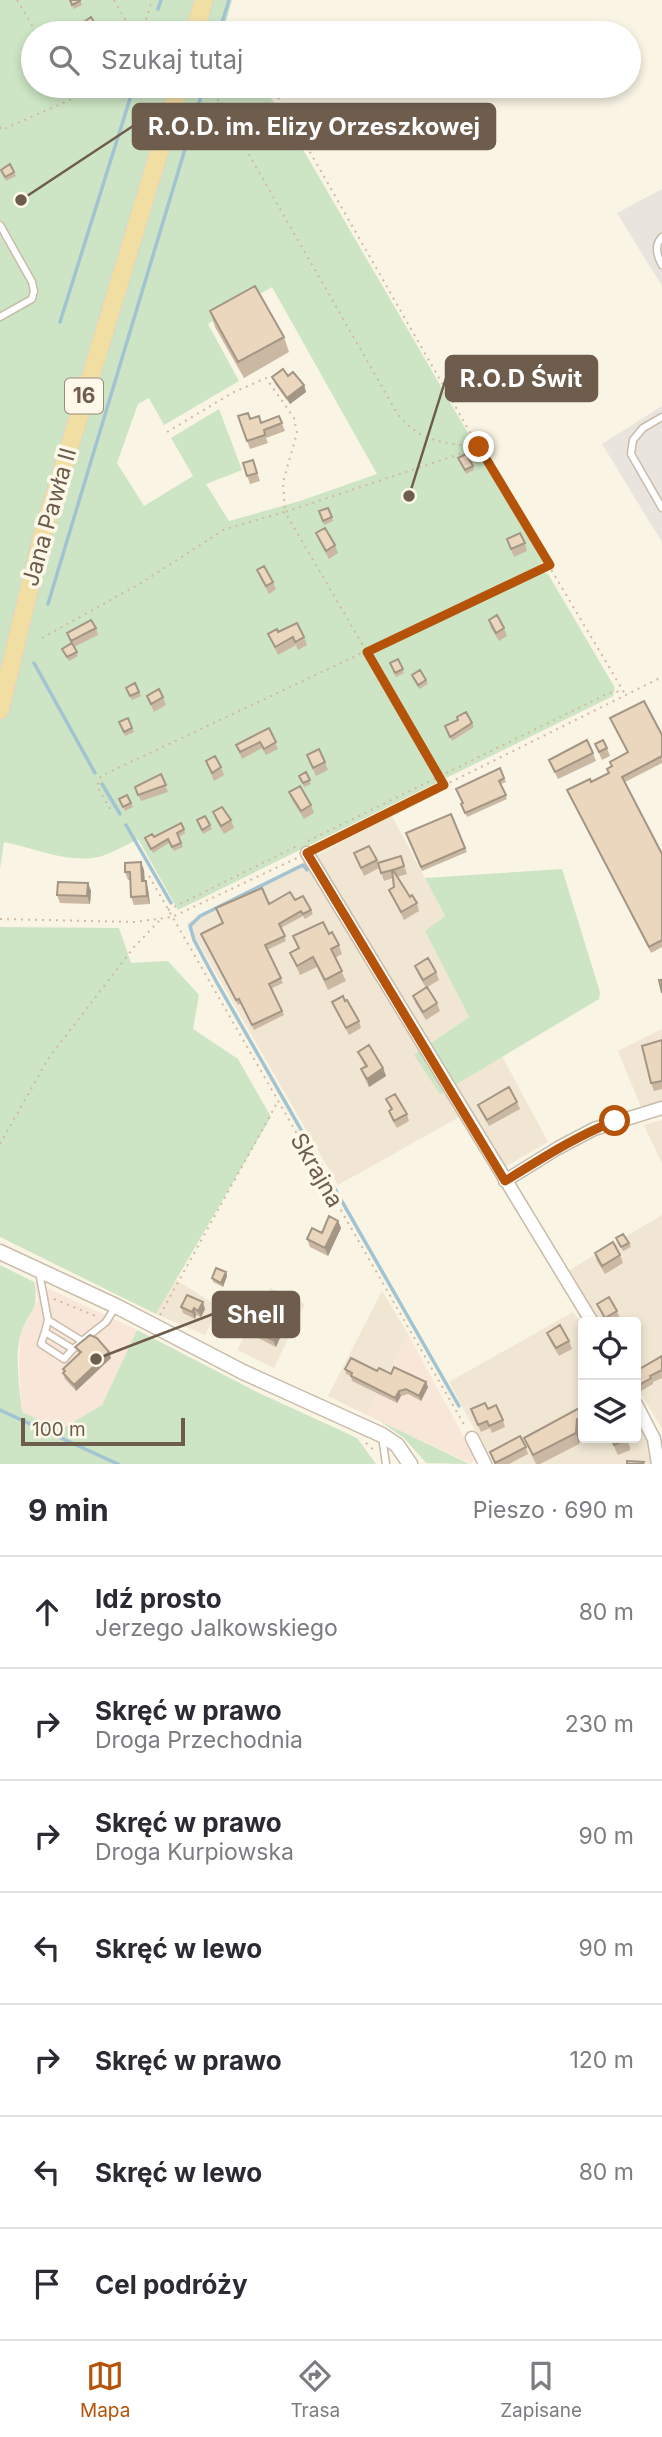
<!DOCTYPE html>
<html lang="pl">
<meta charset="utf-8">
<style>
body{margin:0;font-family:Inter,sans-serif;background:#f2f2f3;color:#2b2b33}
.controls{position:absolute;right:21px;bottom:21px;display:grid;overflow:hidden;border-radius:7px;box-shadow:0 4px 10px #0003}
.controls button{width:63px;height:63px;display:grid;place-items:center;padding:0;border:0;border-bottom:2px solid #e1e1e2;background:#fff;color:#2b2b33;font:35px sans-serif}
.scale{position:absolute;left:21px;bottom:18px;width:164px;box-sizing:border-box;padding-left:7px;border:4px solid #6e5d4c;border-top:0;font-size:19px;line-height:24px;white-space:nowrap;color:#6e5d4c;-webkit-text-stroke:5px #fdf8e9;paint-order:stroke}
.stop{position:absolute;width:21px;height:21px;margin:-16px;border:5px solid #b45309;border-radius:50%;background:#fff}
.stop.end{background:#b45309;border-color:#fff;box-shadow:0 2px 7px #0008}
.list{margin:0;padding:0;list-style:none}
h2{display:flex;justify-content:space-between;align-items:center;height:91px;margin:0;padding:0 28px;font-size:30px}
h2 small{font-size:23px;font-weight:400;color:#7c7c81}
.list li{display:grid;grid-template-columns:46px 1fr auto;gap:21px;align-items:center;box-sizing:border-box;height:112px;padding:0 28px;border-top:2px solid #e1e1e2}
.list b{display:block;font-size:26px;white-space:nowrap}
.list p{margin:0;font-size:23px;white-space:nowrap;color:#7c7c81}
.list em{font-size:23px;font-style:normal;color:#7c7c81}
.icon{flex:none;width:38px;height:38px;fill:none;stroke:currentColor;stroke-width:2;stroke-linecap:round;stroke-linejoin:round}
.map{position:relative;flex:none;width:662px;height:1464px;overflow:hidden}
.search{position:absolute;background:#fff;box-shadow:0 4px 10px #0003;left:21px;right:21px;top:21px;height:77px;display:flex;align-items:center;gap:18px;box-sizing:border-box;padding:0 24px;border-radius:38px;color:#7c7c81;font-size:26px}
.sheet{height:875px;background:#fff}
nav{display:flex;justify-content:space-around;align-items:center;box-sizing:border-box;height:98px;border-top:2px solid #e1e1e2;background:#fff;font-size:19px;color:#7c7c81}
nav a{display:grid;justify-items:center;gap:4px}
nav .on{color:#b45309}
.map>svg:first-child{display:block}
.residential{fill:#f0e6d3}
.commercial{fill:#f8e6d8}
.industrial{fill:#e9e5de}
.green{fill:#cde5c4;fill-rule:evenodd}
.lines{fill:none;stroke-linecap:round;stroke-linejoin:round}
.stream{stroke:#a2c3d1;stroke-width:3.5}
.service-casing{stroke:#c8bcab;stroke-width:9}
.minor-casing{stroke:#c8bcab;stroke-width:15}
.tertiary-casing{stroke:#c8bcab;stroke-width:17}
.primary-casing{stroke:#d9d5d0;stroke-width:20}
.path{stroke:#d0baa2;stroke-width:2;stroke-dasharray:2 5;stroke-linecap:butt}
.service{stroke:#fff;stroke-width:6}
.minor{stroke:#fff;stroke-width:12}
.tertiary{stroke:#fff;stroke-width:14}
.primary{stroke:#f1dea3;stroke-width:18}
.wall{fill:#cab8a3}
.shaded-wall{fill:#a49685}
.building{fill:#ebd6be;stroke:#a49685;stroke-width:2}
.route{stroke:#b45309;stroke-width:9}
.labels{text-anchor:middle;stroke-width:7;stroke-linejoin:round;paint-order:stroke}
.shield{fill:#fdf8e9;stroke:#998c7b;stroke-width:2}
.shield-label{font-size:21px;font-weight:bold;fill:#6e5d4c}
.street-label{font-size:23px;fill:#6e5d4c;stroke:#fdf8e9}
.leader{fill:none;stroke:#6e5d4c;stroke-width:2.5}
.callout-dot{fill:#6e5d4c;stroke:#fdf8e9;stroke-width:2.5}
.callout{fill:#6e5d4c;stroke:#6e5d4c;stroke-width:2.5}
.callout-label{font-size:24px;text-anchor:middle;font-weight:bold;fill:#fff}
</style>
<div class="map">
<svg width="662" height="1464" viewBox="0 0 662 1464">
<rect width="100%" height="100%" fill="#f9f4e4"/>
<!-- residential -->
<path class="residential" d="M392,816L445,916L425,931L469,1017L415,1055L440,1093L502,1056L548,1142L503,1168L470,1111L338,1185L187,923Z
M662,1029V1101L641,1107L618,1051Z
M662,1120V1164L644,1125Z
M662,1215V1429L636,1385V1322H599L568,1271Z
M176,1280L219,1307L205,1335L156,1314Z
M270,1288L305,1304L274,1368L237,1350Z
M382,1291L408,1334L367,1415L328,1396Z
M573,1312L583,1325V1438H636V1413L651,1443L655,1464H496L484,1447L449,1382Z"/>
<!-- commercial -->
<path class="commercial" d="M34,1282L137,1330L102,1405L60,1430L22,1412L19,1366L20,1335L38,1300Z
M408,1334L475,1458L471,1464L367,1415Z"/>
<!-- industrial -->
<path class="industrial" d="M662,189V286L617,213Z
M662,406V542L602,444Z"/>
<!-- green -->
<path class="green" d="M0,0H232L223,33H33V86H263L294,134L543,562L539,565L543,572L548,574L615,688L613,696L178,910L138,839C126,845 114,852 102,856C71,865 34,848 4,842L0,869ZM272,287L377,474L300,501L229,521L206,484L242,470L219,409L171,438L193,476L144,506L117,463L138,404L149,398L164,425L239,381L208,324Z
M562,869L600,992L599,999L440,1094L414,1055L469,1017L425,931L445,916L425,878Z
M0,927L119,928L131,963L168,961L199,995L193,1029L238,1059L271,1117L156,1314L0,1237Z
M0,1265L34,1282C40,1312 29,1309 21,1334C14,1353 20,1392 22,1412L60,1430L102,1405L137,1330L257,1392L357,1438L376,1464H0Z
M380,1421L469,1464L426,1463L404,1438Z"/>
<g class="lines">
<!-- stream -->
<path class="stream" d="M158,9L161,0
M151,33L152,30
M219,33L229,0
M60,322L134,86
M48,604L204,86
M34,663L95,773
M102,784L120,814
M126,825L171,903
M307,870L303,865L200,916L190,926L194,940L216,981L459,1406
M0,1410L118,1464"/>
<!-- service casing -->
<g class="service-casing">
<path id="service" d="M0,225L32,282L34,291L32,299L0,317
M662,237C654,245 657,256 662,265
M662,417L643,428L633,440L631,454L662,508
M39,1272L48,1320L82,1341L106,1322L116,1306
M48,1320L45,1332L73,1349L80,1344
M45,1332L41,1344L64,1359L73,1349
M382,1437L386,1464"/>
</g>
<!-- minor casing -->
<g class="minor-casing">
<path id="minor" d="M307,853L592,1322
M505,1181L558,1148L594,1129L662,1108
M636,1404L654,1439L658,1464
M472,1438L485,1464"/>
</g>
<!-- tertiary casing -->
<g class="tertiary-casing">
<path id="tertiary" d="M0,1252L116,1306L243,1372L382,1435L397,1445L410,1464"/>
</g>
<!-- primary casing -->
<g class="primary-casing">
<path id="primary" d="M194,33L204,0
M0,710L42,537L179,86"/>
</g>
<!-- path -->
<path class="path" d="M17,0L37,33
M114,0L133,33
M142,33L152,0
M64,86L70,98
M219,86L216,97L397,413C419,442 444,443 478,447
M270,86L282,103L479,448L625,694
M0,127L2,130L101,86
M167,432L232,393L266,378L294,418L297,433L283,482L285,512L478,448
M42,638L141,583L225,529L285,512L444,784
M110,809L97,786L101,776L549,565
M308,841L609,693L622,691
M318,848L662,677
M149,876L466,1428
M168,910L297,846
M0,919L134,922L172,917L297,858
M0,1144L48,1059L134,947L160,920
M54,1299L98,1317
M160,1315L277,1103
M366,1443L375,1451"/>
<!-- service -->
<use href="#service" class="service"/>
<!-- minor -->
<use href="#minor" class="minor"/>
<!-- tertiary -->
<use href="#tertiary" class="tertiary"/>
<!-- primary -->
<use href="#primary" class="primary"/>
</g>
<!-- wall -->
<path class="wall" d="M69,0H80L82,5L74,9Z
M1,170L14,172L16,176L6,181Z
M210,311L284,337L289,352L244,378L215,327Z
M288,376L304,385L306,392L290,404L275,384L272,377Z
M456,379L473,388L476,395L467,401L458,387Z
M238,416L261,423L279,416L285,431L266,438L268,443L250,449Z
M458,458L473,466L474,470L466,474Z
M253,460L260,481L250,484L243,463Z
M328,508L333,521L324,525L319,511Z
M316,533L335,545L338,553L329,559L319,541Z
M507,539L525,543L527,551L514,557Z
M257,570L273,582L276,589L269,594L260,578Z
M489,620L504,628L507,636L499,641L491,628Z
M96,628L98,635L74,647L78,656L69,661L62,649L71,644L67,633Z
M278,632L304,637L307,645L298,650L296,645L278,655L268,634Z
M398,659L404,673L396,677L390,663Z
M412,675L426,680L428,684L419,689Z
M126,688L139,692L141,696L132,700Z
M147,696L163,697L166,705L154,712Z
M128,718L134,732L125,736L119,722Z
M610,718L662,735V763L625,782L662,854V947L651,953L567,790L591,782L609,774L607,769L612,766L610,762L627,752Z
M458,720L472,723L474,727L452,741L445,726Z
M269,728L278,749L266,755L262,748L242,759L236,745Z
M595,744L607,748L610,756L602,760Z
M593,753L596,761L558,779L549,760Z
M307,755L325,762L328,770L316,776Z
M206,761L221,767L224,775L214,781Z
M500,768L506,782L501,784L507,799L467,817L461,804Z
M306,772L311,784L304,787L299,776Z
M161,774L168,792L141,801L135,787Z
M289,792L311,805L314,813L304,819L292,800Z
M127,795L133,807L125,811L119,799Z
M213,812L231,820L234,828L224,834L216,820Z
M451,814L467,852L422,871L406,833Z
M197,820L210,825L212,829L203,834Z
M184,829L185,833L179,837L183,847L174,851L169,843L153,853L145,838Z
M354,853L377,860L379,868L364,876Z
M401,856L407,874L397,877L410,897L417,903L419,911L404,920L389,890L394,887L393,878L384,881L378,863Z
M144,870L145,881H146L148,889L150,904L134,905L131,897L130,880H128L125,872Z
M88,883L91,891L90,904L60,903L57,895Z
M269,904L311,910L313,914L305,919L303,916L281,928L286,941L267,950L283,983L272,988L284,1015L254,1030L241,1003L238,1005L201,934Z
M329,934L339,945L342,954L335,958L346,981L328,990L317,967L300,975L290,953L298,949L293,936Z
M415,966L436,972L439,980L426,988L418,974Z
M413,996L437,1003L440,1011L426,1020L416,1004Z
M332,1002L359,1021L361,1028L349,1035Z
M662,1040V1089L654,1091L651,1083Z
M358,1052L383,1068L386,1076L369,1087L364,1077L361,1069L365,1067Z
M386,1099L407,1114L409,1121L397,1128L391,1118L389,1111L391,1110Z
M517,1102L520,1109L489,1126L481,1112L478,1105Z
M338,1221L341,1228L328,1256L310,1247L307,1239L322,1233Z
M616,1238L629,1243L631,1247L623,1251Z
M595,1253L620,1255L623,1263L605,1274L597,1261Z
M226,1272L227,1276L223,1287L213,1282L212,1278Z
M597,1304L617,1311L620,1319L614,1322H606Z
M181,1307L205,1309L201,1317L196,1315L195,1319L183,1313Z
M274,1318L276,1324L274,1330L280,1338L276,1347L254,1336L251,1330Z
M547,1333L569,1341L572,1349L559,1356L550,1341Z
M75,1347L109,1352L111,1358L76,1391L65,1379L63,1373L64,1372L63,1369L79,1354Z
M662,1356V1378L653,1382V1384L641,1391L636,1381V1371Z
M345,1369L377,1371L426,1382L428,1387L421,1401L408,1394L401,1396L397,1403L352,1381L351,1376L346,1374Z
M583,1406V1429H581L579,1444L540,1464H536L524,1438Z
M471,1409H488L503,1420L505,1427L492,1433L490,1428L481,1432Z
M610,1438H626L630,1447V1450L618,1455Z
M526,1447L528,1454L509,1464H495L490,1452Z"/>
<!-- shaded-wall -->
<path class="shaded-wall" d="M304,385L306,392L290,404L287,398Z
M141,862L144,870L145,889L142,881Z
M146,881L148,889L150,904L147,896Z
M88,883L91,891L90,904L87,896Z
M383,1068L386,1076L369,1087L367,1079Z
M338,1221L341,1228L328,1256L325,1248Z
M226,1272L227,1276L223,1287L221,1283Z
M203,1302L205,1309L201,1317L198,1311Z
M194,1308L196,1315L195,1319L192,1312Z
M274,1318L276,1324L272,1334L269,1328Z
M278,1332L280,1338L276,1347L273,1340Z
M109,1352L111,1358L76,1391L74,1385Z
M426,1382L428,1387L421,1401L419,1396Z
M399,1391L401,1396L397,1403L395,1398Z
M577,1419L581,1429L579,1444L576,1433Z"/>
<!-- building -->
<path class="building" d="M70,0H80V1L72,5Z
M91,17L101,33H91L84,22Z
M10,164L14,172L5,177L1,170Z
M255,286L284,337L238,362L210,311Z
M283,369L288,376L293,372L304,385L287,398L272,377Z
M248,413L250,419L259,416L261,423L279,416L282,423L264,430L265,435L247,441L238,416Z
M466,454L473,466L465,470L458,458Z
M253,460L257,473L247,476L243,463Z
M328,508L332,517L323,521L319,511Z
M325,528L335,545L326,551L316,533Z
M520,533L525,543L511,549L507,539Z
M264,566L273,582L266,586L257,570Z
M497,615L504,628L496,633L489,620Z
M91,620L96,628L71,641L67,633Z
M297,623L304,637L295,642L293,637L275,647L268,634L277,629L278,632Z
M72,643L77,652L67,657L62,649Z
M398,659L403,669L395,673L390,663Z
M420,670L426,680L418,685L412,675Z
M135,683L139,692L130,696L126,688Z
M159,689L163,697L151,704L147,696Z
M644,701L662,735V756L622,777L662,854V940L649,947L567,790L590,779L591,782L609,773L607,769L612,766L610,762L628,752L610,718Z
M466,712L472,723L450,737L445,726L458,720L457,717Z
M128,718L132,728L124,732L119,722Z
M269,728L276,742L264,749L260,742L240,752L236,745Z
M587,740L593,753L555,772L549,760Z
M603,740L607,748L599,752L595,744Z
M319,749L325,762L313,768L307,755Z
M215,756L221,767L212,773L206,761Z
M500,768L504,778L499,781L506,795L465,813L461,804L463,803L456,789Z
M306,772L310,780L303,783L299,776Z
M161,774L166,785L138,795L135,787Z
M300,786L311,805L301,811L289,792Z
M127,795L131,803L123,807L119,799Z
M222,807L231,820L221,826L213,812Z
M451,814L465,848L421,867L406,833Z
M205,816L210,825L202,830L197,820Z
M181,823L184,829L177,833L181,843L172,847L168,839L151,849L145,838L152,834L154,837Z
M369,846L377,860L361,868L354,853Z
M401,856L404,866L393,870L410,897L412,895L417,903L401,912L389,890L394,887L392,870L381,873L378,863Z
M141,862L142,881H146L147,896L131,897L130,872H125V863Z
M58,882L88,883L87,896L57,895Z
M262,888L269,904L290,892L295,900L303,896L311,910L303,914L301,911L279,924L285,936L265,945L281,978L269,984L282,1011L252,1025L239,999L236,1000L201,934L223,923L216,908Z
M323,922L329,934L332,932L339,945L331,949L342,971L325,980L313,957L297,966L290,953L299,948L293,936Z
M428,958L436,972L423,980L415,966Z
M659,980H662V993Z
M427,987L437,1003L423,1012L413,996Z
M343,996L345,1001L347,1000L359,1021L346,1028L332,1002Z
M662,1040V1081L651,1083L642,1046Z
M369,1045L383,1068L367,1079L361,1069L367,1066L358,1052Z
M509,1087L517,1102L487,1120L478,1105Z
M395,1094L407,1114L394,1121L389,1111L392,1109L386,1099Z
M329,1216L338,1221L325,1248L307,1239L312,1228L322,1233Z
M623,1234L629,1243L621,1247L616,1238Z
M613,1242L620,1255L602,1266L595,1253Z
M216,1268L226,1272L221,1283L212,1278Z
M187,1295L203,1302L198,1311L194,1308L192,1312L181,1307Z
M609,1297L617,1311L605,1318L597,1304Z
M260,1312L274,1318L269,1328L278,1332L273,1340L251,1330Z
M560,1325L569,1341L556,1348L547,1333Z
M90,1335L97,1338L109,1352L74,1385L63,1373L65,1371L63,1369L81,1352L75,1347Z
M662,1356V1370L650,1376L651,1378L639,1385L636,1379V1371Z
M351,1358L377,1371L379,1368L391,1374L394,1367L426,1382L419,1396L406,1389L399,1391L395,1398L351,1376L352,1373L345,1369Z
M485,1403L488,1409L496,1405L503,1420L489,1426L487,1421L478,1425L471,1409Z
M583,1406V1419H577L576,1433L533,1455L524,1438Z
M520,1436L526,1447L495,1463L490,1452Z
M611,1438H626V1440L614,1445Z
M627,1461L644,1462L643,1464H627Z"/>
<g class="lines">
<!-- route -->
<path class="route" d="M479,447L550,565L367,652L444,785L307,853L505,1181C541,1159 576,1136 615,1121"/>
</g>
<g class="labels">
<!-- shield labels -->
<rect class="shield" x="65" y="378.5" width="38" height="35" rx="5"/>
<g class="shield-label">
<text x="84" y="403">16</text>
</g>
<!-- street labels -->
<g class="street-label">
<text transform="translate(49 517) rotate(-74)" y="8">Jana Pawła II</text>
<text transform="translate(317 1170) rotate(60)" y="8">Skrajna</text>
</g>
</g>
<!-- callouts -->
<path class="leader" d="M21 200L133 126M409 496L446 378M96 1359L213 1314"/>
<g class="callout-dot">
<circle cx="21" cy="200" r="7"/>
<circle cx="409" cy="496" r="7"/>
<circle cx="96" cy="1359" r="7"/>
</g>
<g class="callout">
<rect x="133" y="104" width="362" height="45" rx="7"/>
<rect x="446" y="356" width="151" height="45" rx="7"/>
<rect x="213" y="1292" width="86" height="45" rx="7"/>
</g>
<g class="callout-label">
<text x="314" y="135">R.O.D. im. Elizy Orzeszkowej</text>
<text x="521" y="387">R.O.D Świt</text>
<text x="256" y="1323">Shell</text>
</g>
</svg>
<div class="controls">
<button><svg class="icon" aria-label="locate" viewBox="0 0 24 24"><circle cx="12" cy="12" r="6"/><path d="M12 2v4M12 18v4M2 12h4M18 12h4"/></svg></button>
<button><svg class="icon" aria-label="layers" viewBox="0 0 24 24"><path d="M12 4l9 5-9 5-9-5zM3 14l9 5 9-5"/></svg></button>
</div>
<div class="scale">100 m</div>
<div class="stop" style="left:615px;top:1121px"></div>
<div class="stop end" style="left:479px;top:447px"></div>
<div class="search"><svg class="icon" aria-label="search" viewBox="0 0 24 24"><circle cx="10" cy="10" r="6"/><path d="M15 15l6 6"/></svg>Szukaj tutaj</div>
</div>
<section class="sheet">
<h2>9 min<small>Pieszo · 690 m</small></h2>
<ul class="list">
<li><svg class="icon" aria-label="ahead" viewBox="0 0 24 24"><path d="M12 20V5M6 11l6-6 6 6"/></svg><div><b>Idź prosto</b><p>Jerzego Jalkowskiego</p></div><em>80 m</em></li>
<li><svg class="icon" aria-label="right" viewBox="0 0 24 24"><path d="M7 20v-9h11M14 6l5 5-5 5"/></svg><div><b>Skręć w prawo</b><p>Droga Przechodnia</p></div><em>230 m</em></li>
<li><svg class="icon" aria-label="right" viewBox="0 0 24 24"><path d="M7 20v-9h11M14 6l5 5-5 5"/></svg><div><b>Skręć w prawo</b><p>Droga Kurpiowska</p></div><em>90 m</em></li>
<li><svg class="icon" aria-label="left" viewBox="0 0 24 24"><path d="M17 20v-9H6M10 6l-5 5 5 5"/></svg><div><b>Skręć w lewo</b></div><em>90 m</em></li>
<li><svg class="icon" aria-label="right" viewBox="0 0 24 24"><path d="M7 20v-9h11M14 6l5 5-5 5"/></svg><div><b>Skręć w prawo</b></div><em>120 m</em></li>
<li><svg class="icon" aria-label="left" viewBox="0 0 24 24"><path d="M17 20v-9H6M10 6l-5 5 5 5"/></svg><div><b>Skręć w lewo</b></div><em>80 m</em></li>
<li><svg class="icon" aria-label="arrive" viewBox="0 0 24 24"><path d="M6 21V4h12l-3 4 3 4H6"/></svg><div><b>Cel podróży</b></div></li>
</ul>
</section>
<nav>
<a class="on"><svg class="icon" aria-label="map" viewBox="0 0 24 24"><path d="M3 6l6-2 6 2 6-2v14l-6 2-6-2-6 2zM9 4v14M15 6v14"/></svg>Mapa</a>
<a><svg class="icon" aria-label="directions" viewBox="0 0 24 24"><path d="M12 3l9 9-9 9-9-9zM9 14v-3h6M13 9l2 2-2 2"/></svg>Trasa</a>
<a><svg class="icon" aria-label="saved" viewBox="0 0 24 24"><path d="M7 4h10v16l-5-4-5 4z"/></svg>Zapisane</a>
</nav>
